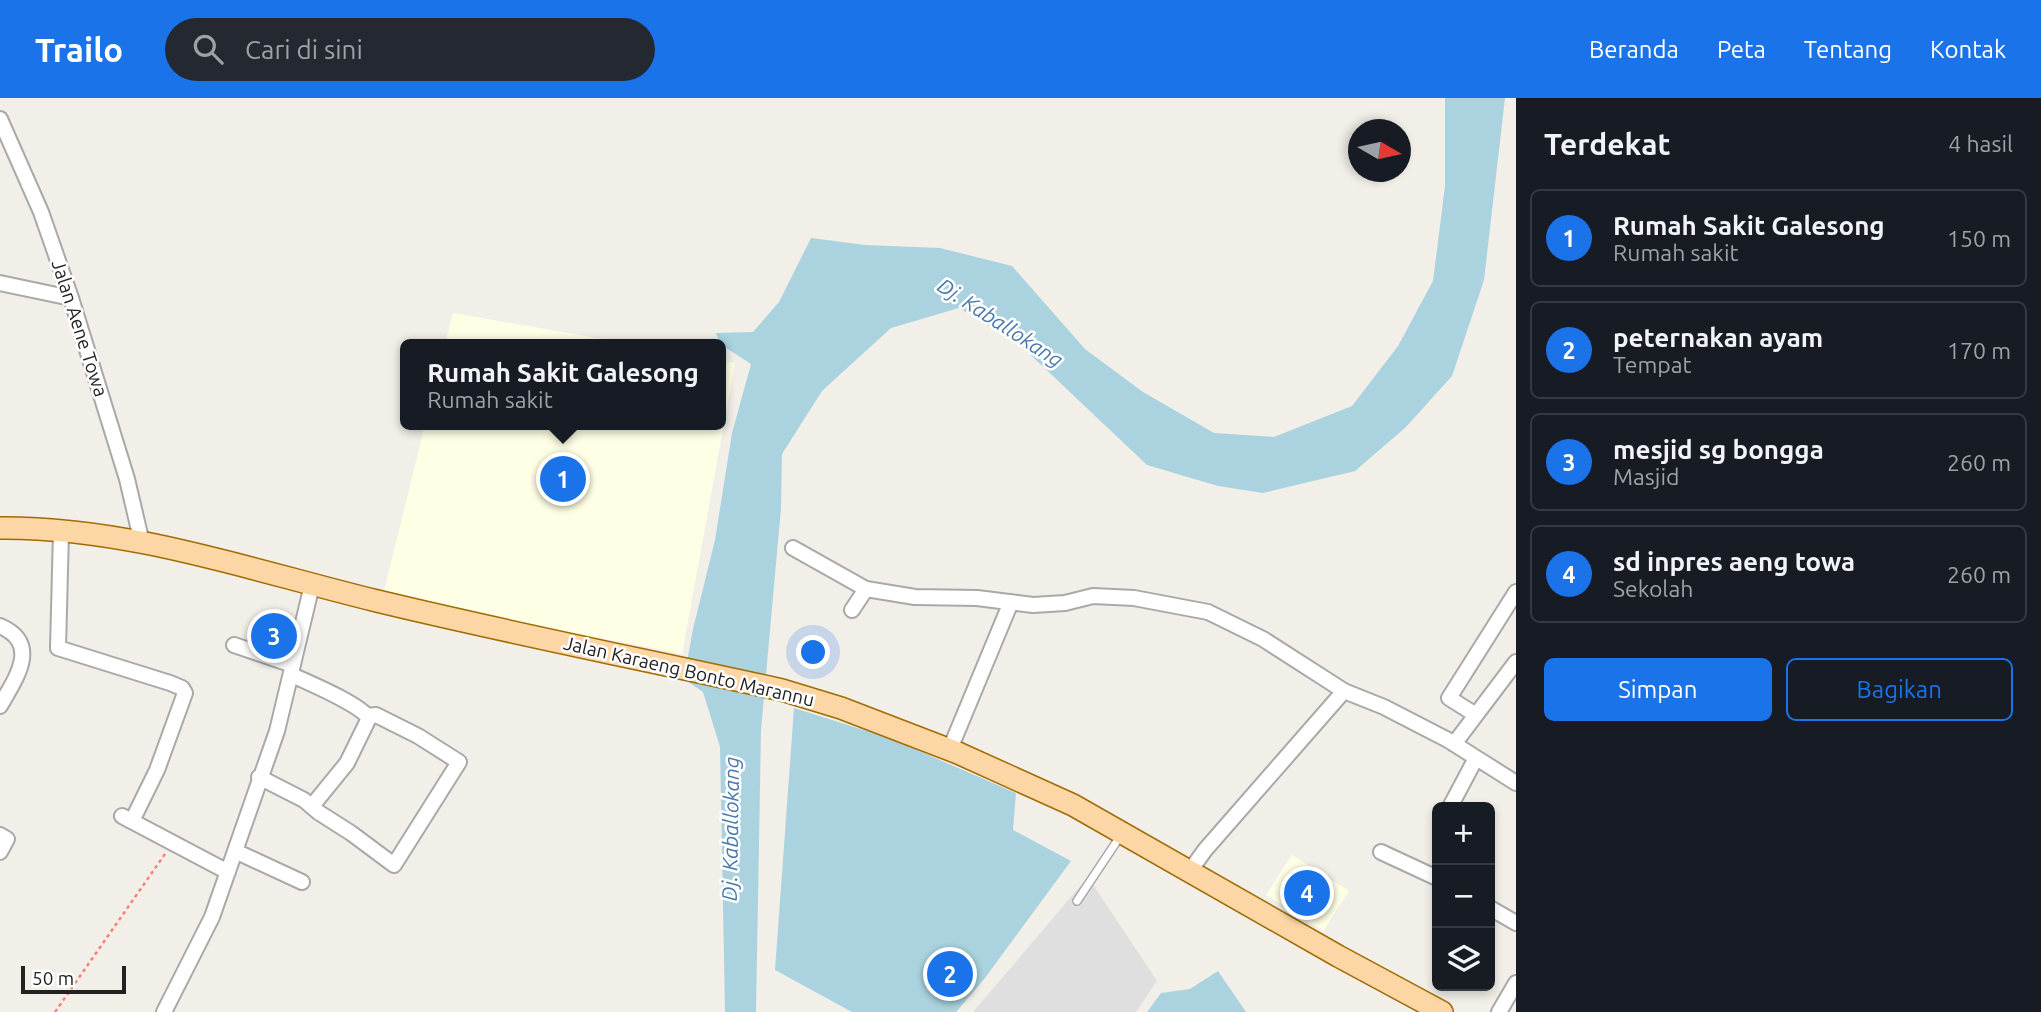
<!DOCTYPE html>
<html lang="id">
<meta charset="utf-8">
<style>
body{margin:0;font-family:Ubuntu,sans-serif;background:#242831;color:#f1f3f6}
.controls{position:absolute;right:21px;bottom:21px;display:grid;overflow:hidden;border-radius:10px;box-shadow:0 4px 10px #0003}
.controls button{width:63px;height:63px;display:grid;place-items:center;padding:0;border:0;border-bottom:2px solid #363941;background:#171b24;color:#f1f3f6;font:35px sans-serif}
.compass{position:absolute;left:1348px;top:21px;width:63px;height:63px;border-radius:50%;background:#171b24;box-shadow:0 4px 10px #0003;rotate:99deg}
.scale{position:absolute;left:21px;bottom:18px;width:105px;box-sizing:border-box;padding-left:7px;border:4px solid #222;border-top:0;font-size:19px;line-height:24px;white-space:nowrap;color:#222;-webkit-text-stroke:5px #fff;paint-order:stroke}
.you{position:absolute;left:814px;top:555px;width:24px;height:24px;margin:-18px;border:5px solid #fff;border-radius:50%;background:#1a73e8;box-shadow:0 0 0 10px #1a73e833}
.badge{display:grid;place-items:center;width:46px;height:46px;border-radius:50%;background:#1a73e8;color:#fff;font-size:23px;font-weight:700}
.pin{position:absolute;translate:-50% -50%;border:4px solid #fff;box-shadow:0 2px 7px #0006}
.popup{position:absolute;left:400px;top:241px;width:326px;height:91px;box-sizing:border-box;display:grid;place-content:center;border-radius:10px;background:#171b24;filter:drop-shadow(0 2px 5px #0005);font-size:23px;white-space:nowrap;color:#9ea1a6}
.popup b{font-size:26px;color:#f1f3f6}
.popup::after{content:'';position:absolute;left:50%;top:100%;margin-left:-14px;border:14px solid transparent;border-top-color:#171b24}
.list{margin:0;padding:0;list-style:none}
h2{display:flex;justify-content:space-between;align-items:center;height:91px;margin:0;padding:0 28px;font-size:30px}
h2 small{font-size:23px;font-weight:400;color:#9ea1a6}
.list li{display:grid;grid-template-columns:46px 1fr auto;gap:21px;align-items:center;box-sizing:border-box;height:98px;margin:0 14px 14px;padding:0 14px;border:2px solid #363941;border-radius:10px}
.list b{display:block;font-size:26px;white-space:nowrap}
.list p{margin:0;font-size:23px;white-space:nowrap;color:#9ea1a6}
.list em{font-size:23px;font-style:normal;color:#9ea1a6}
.actions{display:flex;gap:14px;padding:21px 28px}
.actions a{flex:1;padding:16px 0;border:2px solid #1a73e8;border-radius:10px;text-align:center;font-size:24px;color:#1a73e8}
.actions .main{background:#1a73e8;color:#fff}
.icon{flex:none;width:38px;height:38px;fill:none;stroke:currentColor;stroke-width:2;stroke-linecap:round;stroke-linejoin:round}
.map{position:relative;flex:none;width:1516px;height:914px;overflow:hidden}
header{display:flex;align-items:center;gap:42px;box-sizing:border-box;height:98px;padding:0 35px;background:#1a73e8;color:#fff}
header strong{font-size:33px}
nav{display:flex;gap:38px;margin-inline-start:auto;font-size:24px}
.search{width:490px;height:63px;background:#242831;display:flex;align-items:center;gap:18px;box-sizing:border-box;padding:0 24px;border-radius:38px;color:#9ea1a6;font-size:26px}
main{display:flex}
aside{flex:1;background:#171b24}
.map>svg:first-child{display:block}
.residential{fill:#e0dfdf}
.education{fill:#ffffe5}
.religious{fill:#d0d0d0}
.water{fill:#aad3df}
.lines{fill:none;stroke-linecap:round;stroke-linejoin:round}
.lane-casing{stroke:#a9a9a9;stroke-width:10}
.street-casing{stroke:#a9a9a9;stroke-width:18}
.primary-casing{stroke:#a06b00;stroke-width:24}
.path{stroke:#fa8072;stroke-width:2.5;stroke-dasharray:3.5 3.5;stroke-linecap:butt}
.lane{stroke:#fff;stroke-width:7}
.street{stroke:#fff;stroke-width:14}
.primary{stroke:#fcd6a4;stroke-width:21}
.labels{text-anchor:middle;stroke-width:5;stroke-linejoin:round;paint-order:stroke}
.street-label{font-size:19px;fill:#222;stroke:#fff}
.water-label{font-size:21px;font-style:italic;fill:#4a7aab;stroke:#fff}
</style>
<header>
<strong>Trailo</strong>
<div class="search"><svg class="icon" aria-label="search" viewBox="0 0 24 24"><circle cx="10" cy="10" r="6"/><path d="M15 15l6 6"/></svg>Cari di sini</div>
<nav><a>Beranda</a><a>Peta</a><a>Tentang</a><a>Kontak</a></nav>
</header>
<main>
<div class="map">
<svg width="1516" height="914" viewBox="0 0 1516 914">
<rect width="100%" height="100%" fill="#f2efe9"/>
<!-- residential -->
<path class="residential" d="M1088,779L1157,883L1136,914H973Z"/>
<!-- education -->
<path class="education" d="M453,215L631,246H445Z
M721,262L735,265L682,556L383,497L425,327H720Z
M1292,757L1349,793L1323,833L1266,797Z"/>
<!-- religious -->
<path class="religious" d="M266,516L292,524L282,559L255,551Z"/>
<!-- water -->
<path class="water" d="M1445,0H1505L1484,182L1452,278L1406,329L1355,373L1263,395L1218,388L1147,367L1017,244L959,210L891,230L822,293L782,356L781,410L761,632L756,914H725L720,649L703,594L684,581L693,531L715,442L732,335L751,266L720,246L716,235L753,234L779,204L811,140L865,147L940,150L1012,168L1085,251L1143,294L1214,335L1274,339L1352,308L1398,248L1433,183L1445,88Z
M794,610L889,640L1016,695L1013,732L1071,763L985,880L956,914H852L775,872Z
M1218,873L1246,914H1147L1161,895L1190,891Z"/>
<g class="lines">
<!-- lane casing -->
<g class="lane-casing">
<path id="lane" d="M1077,803L1121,737"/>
</g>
<!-- street casing -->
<g class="street-casing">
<path id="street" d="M0,21L41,114L71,200L127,381L142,445
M0,185L71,200
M61,434L58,550L170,585L182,590L185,595L157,672L132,723
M793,450L866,491
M852,512L866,491L915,499L977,500L1033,507L1065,505L1093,498L1134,500L1208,514L1263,541L1344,593L1384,609L1448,642L1516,685
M0,528C41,546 16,580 0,608
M234,547L293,567
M292,577C311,586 358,605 369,620L347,665L312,708
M1476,617L1449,600L1516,494
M1454,646L1516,564
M950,651L1011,504
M259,679L304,702L318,714L351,735L394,767L459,664L418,638L376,617L368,618
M1450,709L1476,660
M122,718L228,774
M0,737L7,741L0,754
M235,753L302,784
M1381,754L1437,780
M1190,773L1205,752L1344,593
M1490,810L1516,825
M164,914L212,819L277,633L312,487
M1499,914L1516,885"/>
</g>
<!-- primary casing -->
<g class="primary-casing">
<path id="primary" d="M0,430C128,429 251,472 373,502C509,535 646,562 782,592L841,610L958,655L1073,707L1338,858L1442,914"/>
</g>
<!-- path -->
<path class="path" d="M55,914L165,756"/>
<!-- lane -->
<use href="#lane" class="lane"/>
<!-- street -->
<use href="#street" class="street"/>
<!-- primary -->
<use href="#primary" class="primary"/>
</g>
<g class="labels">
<!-- street labels -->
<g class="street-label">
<text transform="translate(80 230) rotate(72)" y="7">Jalan Aene Towa</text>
<text transform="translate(689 573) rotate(13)" y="7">Jalan Karaeng Bonto Marannu</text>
</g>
<!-- water labels -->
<g class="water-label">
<text transform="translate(1000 225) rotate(33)" y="7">Dj. Kaballokang</text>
<text transform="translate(731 731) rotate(-89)" y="7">Dj. Kaballokang</text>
</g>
</g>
</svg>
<div class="controls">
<button>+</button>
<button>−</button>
<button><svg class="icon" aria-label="layers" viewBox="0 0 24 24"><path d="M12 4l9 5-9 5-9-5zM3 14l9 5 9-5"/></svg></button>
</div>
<svg class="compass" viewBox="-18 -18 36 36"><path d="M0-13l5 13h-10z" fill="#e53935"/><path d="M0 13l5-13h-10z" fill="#9ea1a6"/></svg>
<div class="scale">50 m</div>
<div class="you"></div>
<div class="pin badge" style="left:563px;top:381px">1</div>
<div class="popup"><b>Rumah Sakit Galesong</b>Rumah sakit</div>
<div class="pin badge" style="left:950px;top:876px">2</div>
<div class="pin badge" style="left:274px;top:538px">3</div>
<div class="pin badge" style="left:1307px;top:795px">4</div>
</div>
<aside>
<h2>Terdekat<small>4 hasil</small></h2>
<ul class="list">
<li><span class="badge">1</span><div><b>Rumah Sakit Galesong</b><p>Rumah sakit</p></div><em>150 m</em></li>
<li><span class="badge">2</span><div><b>peternakan ayam</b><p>Tempat</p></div><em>170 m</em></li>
<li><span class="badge">3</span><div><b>mesjid sg bongga</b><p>Masjid</p></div><em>260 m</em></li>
<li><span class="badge">4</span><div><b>sd inpres aeng towa</b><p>Sekolah</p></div><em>260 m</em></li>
</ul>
<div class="actions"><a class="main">Simpan</a><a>Bagikan</a></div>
</aside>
</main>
